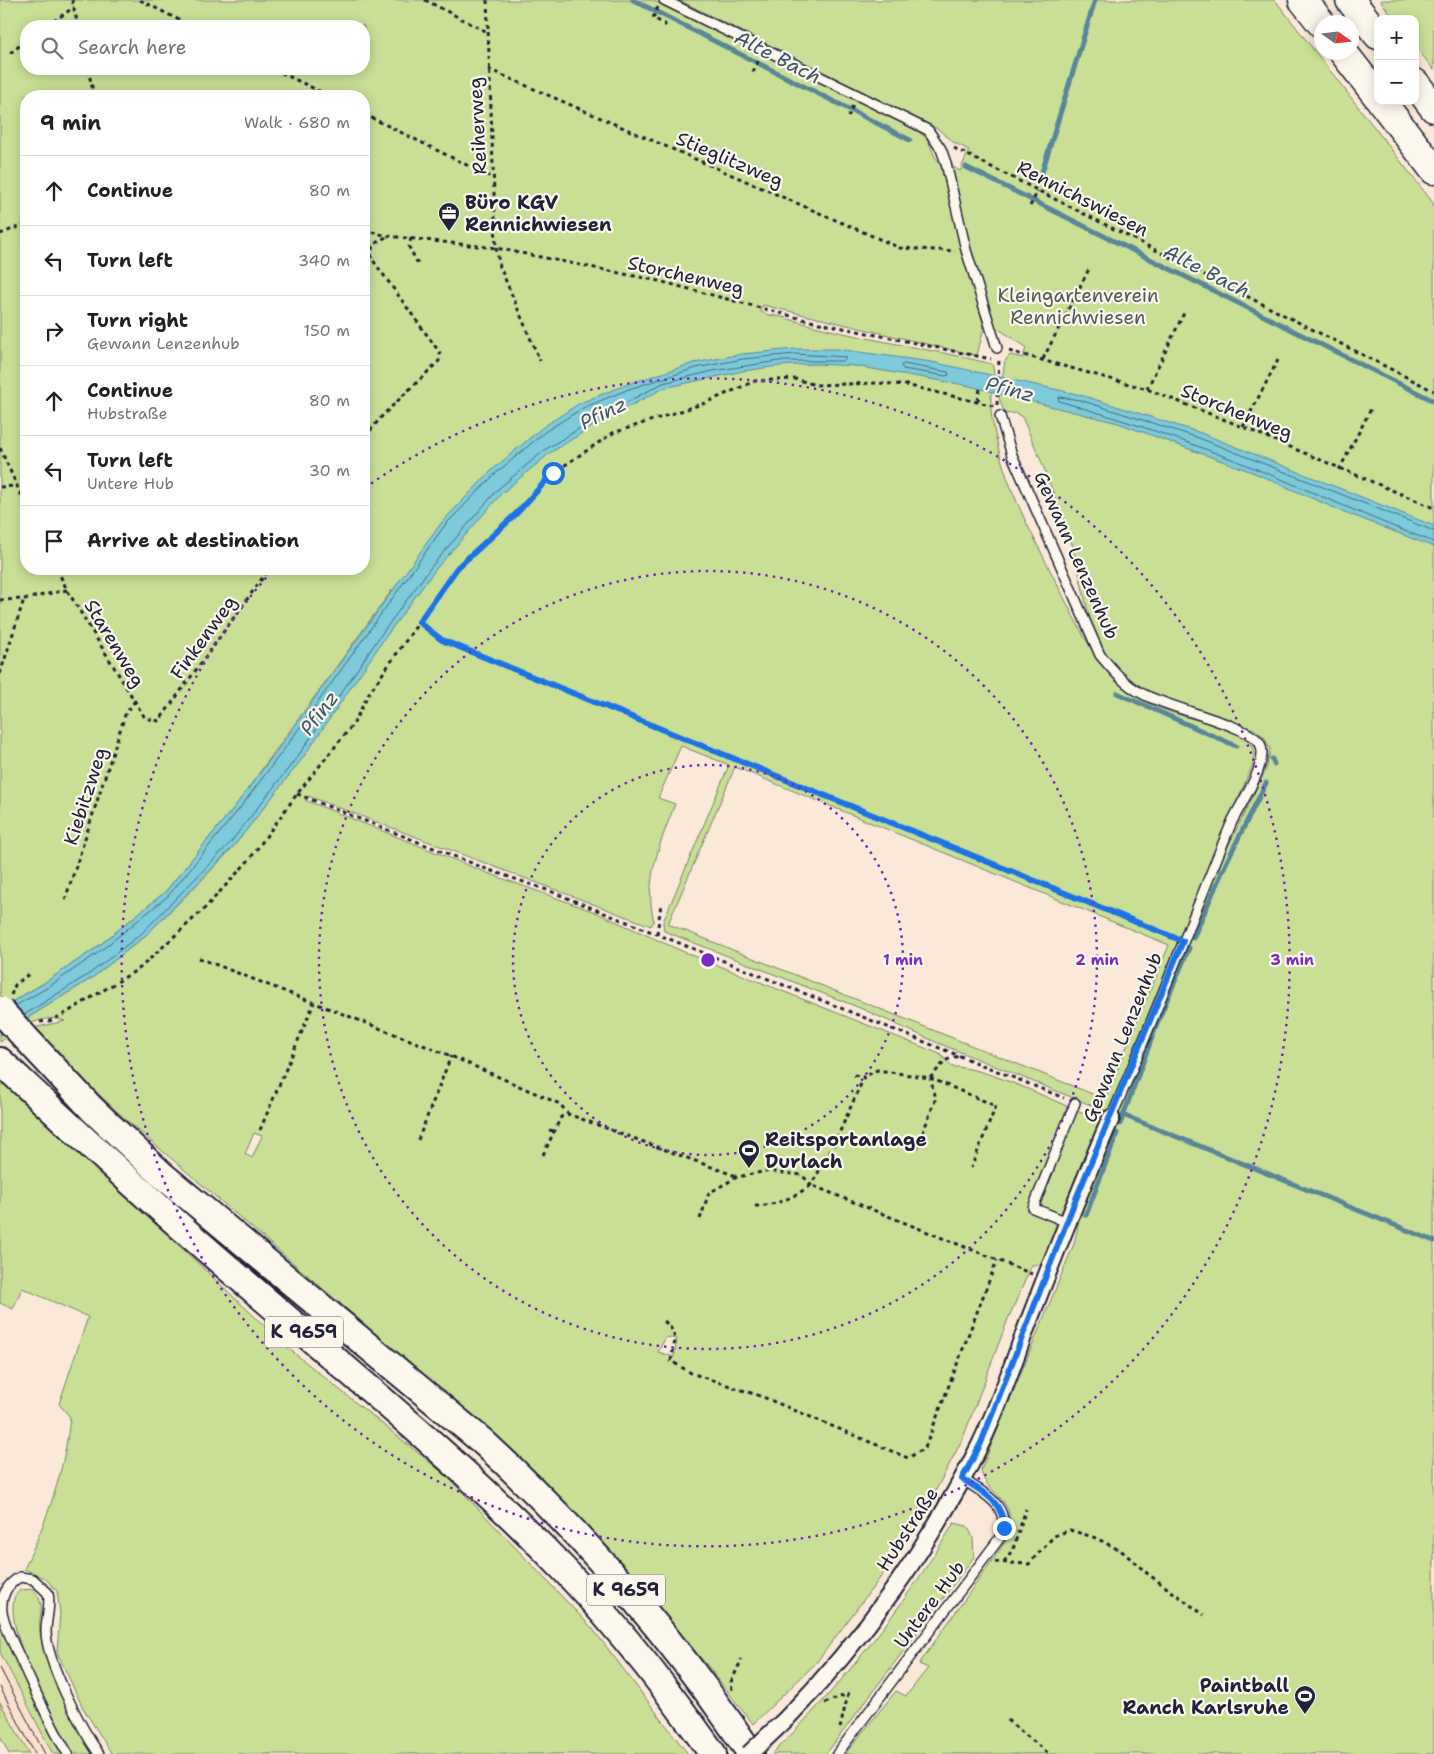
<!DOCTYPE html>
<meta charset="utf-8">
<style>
body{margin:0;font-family:"Shantell Sans",sans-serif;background:#f6f6f6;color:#202124}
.controls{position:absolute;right:15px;top:15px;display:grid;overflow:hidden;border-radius:10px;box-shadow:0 2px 12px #0003}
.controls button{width:45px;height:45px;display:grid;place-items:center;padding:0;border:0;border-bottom:1px solid #e0e0e0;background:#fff;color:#202124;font:25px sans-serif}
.compass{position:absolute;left:1314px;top:15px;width:45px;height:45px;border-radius:50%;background:#fff;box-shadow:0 2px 12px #0003;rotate:104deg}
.stop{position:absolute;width:15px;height:15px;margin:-11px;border:4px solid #1a73e8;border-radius:50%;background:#fff}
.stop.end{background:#1a73e8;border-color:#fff;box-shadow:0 1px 5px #0008}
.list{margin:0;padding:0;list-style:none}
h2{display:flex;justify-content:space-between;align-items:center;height:65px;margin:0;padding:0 20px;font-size:21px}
h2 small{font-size:16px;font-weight:400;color:#757577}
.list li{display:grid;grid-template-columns:32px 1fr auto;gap:15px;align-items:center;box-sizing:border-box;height:70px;padding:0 20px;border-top:1px solid #e0e0e0}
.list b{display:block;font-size:19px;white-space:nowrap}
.list p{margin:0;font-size:16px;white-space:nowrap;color:#757577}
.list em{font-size:16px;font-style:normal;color:#757577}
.icon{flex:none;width:28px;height:28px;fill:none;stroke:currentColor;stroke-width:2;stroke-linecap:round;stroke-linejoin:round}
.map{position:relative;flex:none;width:1434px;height:1754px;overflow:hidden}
.search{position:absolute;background:#fff;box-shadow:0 2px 12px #0003;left:20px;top:20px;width:350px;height:55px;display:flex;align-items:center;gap:12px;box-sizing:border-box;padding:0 18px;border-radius:20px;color:#757577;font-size:19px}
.panel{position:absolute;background:#fff;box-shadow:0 2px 12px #0003;left:20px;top:90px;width:350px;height:485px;border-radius:20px}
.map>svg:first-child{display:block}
.built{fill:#fadfca}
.green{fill:#c9df95;stroke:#768068;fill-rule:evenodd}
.water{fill:#7dcbda;stroke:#59879a}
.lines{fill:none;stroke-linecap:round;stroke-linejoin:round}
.shore{stroke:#46667b;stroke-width:1}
.stream{stroke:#59879a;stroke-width:5}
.service-casing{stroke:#22223b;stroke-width:12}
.minor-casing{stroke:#22223b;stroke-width:20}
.primary-casing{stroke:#22223b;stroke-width:30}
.motorway-casing{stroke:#22223b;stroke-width:31}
.path{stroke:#22223b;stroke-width:3;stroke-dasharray:4 4;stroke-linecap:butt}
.service{stroke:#fbf7ec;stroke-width:9}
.minor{stroke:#fbf7ec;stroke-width:16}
.primary{stroke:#fbf7ec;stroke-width:26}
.motorway{stroke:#fbf7ec;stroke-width:28}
.tram{stroke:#22223b;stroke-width:1}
.minor-bridge-casing{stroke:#22223b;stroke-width:20;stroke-linecap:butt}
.primary-bridge-casing{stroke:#22223b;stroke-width:30;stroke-linecap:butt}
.minor-bridge{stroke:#fbf7ec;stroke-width:16}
.primary-bridge{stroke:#fbf7ec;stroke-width:26}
.route{stroke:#1a73e8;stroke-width:6}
.ring{fill:none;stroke:#7b2cbf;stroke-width:2.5;stroke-dasharray:2.5 5}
.labels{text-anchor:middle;stroke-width:4.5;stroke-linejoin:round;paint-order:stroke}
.shield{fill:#fbf7ec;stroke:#636270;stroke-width:1}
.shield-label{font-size:18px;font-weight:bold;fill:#22223b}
.street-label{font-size:19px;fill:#22223b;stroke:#fbf7ec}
.poi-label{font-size:19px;font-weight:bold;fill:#22223b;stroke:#fbf7ec;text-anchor:start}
.park-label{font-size:19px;fill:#545b56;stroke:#fbf7ec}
.water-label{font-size:20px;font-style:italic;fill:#3d556b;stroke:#fbf7ec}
.centre{fill:#7b2cbf;stroke:#fbf7ec;stroke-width:2.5}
.ring-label{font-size:15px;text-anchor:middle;font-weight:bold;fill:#7b2cbf;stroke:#fbf7ec;stroke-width:4.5;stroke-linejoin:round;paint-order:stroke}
</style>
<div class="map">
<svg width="1434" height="1754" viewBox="0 0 1434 1754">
<rect width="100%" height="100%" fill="#fae9d8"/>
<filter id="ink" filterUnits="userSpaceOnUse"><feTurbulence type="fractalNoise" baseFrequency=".02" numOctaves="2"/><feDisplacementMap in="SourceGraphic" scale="10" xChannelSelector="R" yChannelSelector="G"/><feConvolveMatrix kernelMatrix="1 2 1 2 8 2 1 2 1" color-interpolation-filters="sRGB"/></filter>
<g filter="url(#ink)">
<!-- built -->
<path class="built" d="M0,1652L25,1704L53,1754H29L0,1702Z"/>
<!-- green -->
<path class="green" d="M0,0H652L913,128L927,138L935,157L940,163L984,327L977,356L763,305L760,311C769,317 779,315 789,319C855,339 925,347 992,364C997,376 990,391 991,405C991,417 994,430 997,442C1007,490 1033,535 1054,578C1072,612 1086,647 1111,676C1136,704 1174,714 1209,723C1222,727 1236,730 1247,740C1254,746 1255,754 1253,764L1206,872L1108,1112L938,1043L860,1008L664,931L663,922L729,765L681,746L658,798L675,804C661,841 643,881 654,921L651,926L308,796L305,800L490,874L595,912L682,951L940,1054L952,1067C983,1065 1068,1107 1101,1122L1042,1264L1032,1265L1008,1319L963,1438L924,1513L886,1570L816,1663L753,1724L707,1665L549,1491L476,1420L124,1118L59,1057L62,1055L33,1028L65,1021C42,1012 18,1030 0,1042V1035L92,978L144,937L207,875L234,846L408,605L392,590L236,805L165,892L96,948L44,983L8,1004L0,995ZM26,26H364V69H26ZM26,96H364V569H26ZM735,767L1169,945L1105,1099L668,924ZM254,1133L262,1136L252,1158L245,1154ZM666,1337L677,1339L674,1357L658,1352Z
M679,0H1275L1434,204V1754H845L896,1691L906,1696L928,1668L919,1664L1008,1538C1009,1528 1012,1515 1006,1506C998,1492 983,1486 981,1470L1074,1244C1079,1226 1080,1208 1084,1189L1219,865L1267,767L1270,749L1264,737L1254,729L1167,700L1137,685L1116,668L1100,648L1089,616L1072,544L1042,463L1022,417L1015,413L1005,414L999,398L1005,361L1010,355L1023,358L1026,347L994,326L964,226L951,166L960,171L969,150L953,142L938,129Z
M1380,0H1434V70L1415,46V19H1394Z
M0,1077L288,1348L448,1477L592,1628L688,1754H112L83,1708L57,1652L60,1613L57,1591L45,1578L24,1569C47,1520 65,1471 70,1417L59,1404L88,1317L22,1288L13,1309L0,1303Z
M954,1523L967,1526L973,1537L974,1557L826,1754H772C844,1683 902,1609 954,1523Z
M33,1589C47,1606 38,1612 40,1632C41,1638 43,1644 45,1650C55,1687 72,1723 93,1754H72C55,1722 5,1634 14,1599C14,1596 18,1593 20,1590Z
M0,1621L17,1664L63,1754H53L0,1652Z
M0,1702L29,1754H9L0,1736Z"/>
<!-- water -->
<path class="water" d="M795,349H837L932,362L1081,395L1201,433L1434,526V547L1339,510L1252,472L1118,423L965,385L855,366L815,364L779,366L743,371L664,388L598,423L550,453L502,493L435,570L384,639L302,759L234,846L144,937L92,978L0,1035V1009L44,983L96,948L165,892L236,805L281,745L442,522L492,470L543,427L580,403L628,384L694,363L742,354Z"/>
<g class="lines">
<!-- shore -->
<path class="shore" d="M904,364L948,372L949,375L946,376L903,369L901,366Z
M1434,531L1199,438L1080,400L1060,397L1058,398L1059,401C1125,420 1190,442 1254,468C1314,492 1373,520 1434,542
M15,1006L47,988L99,952L168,896L240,808L285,748L445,525L495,474L546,431L583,408L629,389L696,368L743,359L795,354L846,357L844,361H778L713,371L663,383L595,419L546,449L498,489L431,567L380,636L298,756L230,843L141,934L89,974L24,1015"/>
<!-- stream -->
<path class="stream" d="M633,0L910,140
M966,167L1434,401
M1039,182L1095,0
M1117,693L1236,746
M1272,759L1274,764
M1193,938L1227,861L1266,783
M1123,1115L1434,1241
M1120,1124L1160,1016L1189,948
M1086,1215L1117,1133"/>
<!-- service casing -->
<g class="service-casing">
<path id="service" d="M664,0L928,130L941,149L946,163L966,250L997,348
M1000,416L1012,455L1100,655C1112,669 1124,684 1141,693C1165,707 1247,725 1259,742C1272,760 1239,805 1231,824C1190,922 1154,1021 1111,1118
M1067,1222L1033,1208L1075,1103
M68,1754C51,1727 38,1697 25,1669C17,1651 6,1631 2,1612C0,1597 7,1584 20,1577L33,1579L48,1593C51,1607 46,1618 46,1631C46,1661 81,1728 99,1754
M837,1754L999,1539C1014,1507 985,1494 962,1479"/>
</g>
<!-- minor casing -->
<g class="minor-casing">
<path id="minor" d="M786,1719C863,1640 931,1544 980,1445C1000,1404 1014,1360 1030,1318C1056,1251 1082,1184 1111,1118"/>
</g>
<!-- primary casing -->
<g class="primary-casing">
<path id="primary" d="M23,1035L92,1109L161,1174L482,1441C583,1534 675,1640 751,1754
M0,1061C60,1117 119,1173 181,1227C302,1334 430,1434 544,1549C607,1612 662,1682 713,1754"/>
</g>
<!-- motorway casing -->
<g class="motorway-casing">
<path id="motorway" d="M1303,0L1322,24
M1350,0L1378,35
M1343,52L1378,97
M1415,83L1434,108
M1381,101L1434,170"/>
</g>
<!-- path -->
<path class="path" d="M72,0L78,26
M140,0L191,26
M425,0L487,32
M487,0L496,248L500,267L540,361
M658,7L653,18L665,24L664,30
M47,26L74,7
M10,53L26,41
M88,69L94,96
M274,69L329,96
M488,69L900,248L955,251
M753,72L759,59
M364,114L493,178
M848,117L853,105
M954,148L1434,391
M1030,206L1038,191
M364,230L388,236L496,248L659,281L810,321L991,359
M0,234L26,224
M411,238L409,247L419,266
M364,248L440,353L439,361L383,415L364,438
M372,258C369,245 377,242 388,236
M1009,351L1147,389L1243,427L1434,508
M1043,359L1090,267
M1147,389L1184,313
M978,401L980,388
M997,405L999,359
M1243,427L1278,360
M0,448L26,506
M1339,470L1371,409
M0,487L16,486
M57,569L67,590L145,718L159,721L269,569
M0,600L24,599L67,590
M419,622L441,640L1174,938
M0,674L24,599
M297,794L489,870L550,891L1064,1098
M65,900L125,715L134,702
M657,934L661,904
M199,958L451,1056L560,1104L568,1114
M11,995L15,985L30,973
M40,1022L50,1021L66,1013L140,968L205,908L249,860L297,794L354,723L369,693L457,568L515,515L553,473L613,433L705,403L755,381L795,379L816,385L878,383L906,385L994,406
M854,1075L864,1077
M930,1078L996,1106L971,1168
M1086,1108L1098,1113
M260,1130L314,1003
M549,1130L554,1131
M418,1140L451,1056
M917,1148L936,1098L930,1079
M543,1155L561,1117L568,1114L736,1176
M755,1206C777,1205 793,1198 811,1185L1032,1274
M700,1219L709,1193L737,1177L767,1171L802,1175L811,1185L833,1147L864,1077L877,1070L930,1078L946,1060L959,1056
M664,1321C680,1335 674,1343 671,1361L691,1373L763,1397L908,1458L925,1448L997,1260
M995,1562L1029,1564L1054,1536L1070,1530L1096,1538L1123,1552L1148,1574L1204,1615
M1004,1562L1013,1549L1026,1509
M732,1690L731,1682L742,1659
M825,1703L848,1694L840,1728
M1007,1720L1049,1754"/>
<!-- service -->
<use href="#service" class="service"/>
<!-- minor -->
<use href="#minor" class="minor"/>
<!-- primary -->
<use href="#primary" class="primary"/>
<!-- motorway -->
<use href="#motorway" class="motorway"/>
<!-- tram -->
<path class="tram" d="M0,1668L45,1754
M0,1687L35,1754"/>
<!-- minor-bridge casing -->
<g class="minor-bridge-casing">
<path id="minor-bridge" d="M749,1754L786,1719"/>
</g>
<!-- primary-bridge casing -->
<g class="primary-bridge-casing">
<path id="primary-bridge" d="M0,1010L23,1035"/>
</g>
<!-- minor-bridge -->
<use href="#minor-bridge" class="minor-bridge"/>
<!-- primary-bridge -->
<use href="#primary-bridge" class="primary-bridge"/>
</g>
</g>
<g class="lines" filter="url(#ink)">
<!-- route -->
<path class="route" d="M553,473L515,515L457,568L419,622L442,640L1183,941L1073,1206L981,1443L962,1479C983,1492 1003,1501 1004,1528"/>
</g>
<!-- distance rings -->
<g class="ring">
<circle cx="708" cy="960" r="195"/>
<circle cx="708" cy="960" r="389"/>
<path d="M365 488A584 584 0 1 1 274 569"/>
</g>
<!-- icons -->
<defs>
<g id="office-pin" transform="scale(1.125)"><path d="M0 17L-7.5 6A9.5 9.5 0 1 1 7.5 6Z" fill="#22223b" stroke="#fbf7ec"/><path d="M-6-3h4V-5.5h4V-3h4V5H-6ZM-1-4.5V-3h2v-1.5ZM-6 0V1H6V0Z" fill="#fff"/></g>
<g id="stadium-pin" transform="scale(1.125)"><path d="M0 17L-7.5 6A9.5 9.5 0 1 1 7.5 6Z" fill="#22223b" stroke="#fbf7ec"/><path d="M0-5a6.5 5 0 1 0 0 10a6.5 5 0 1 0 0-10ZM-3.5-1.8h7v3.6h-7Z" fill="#fff"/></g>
</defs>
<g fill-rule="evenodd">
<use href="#office-pin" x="449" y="213"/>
<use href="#stadium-pin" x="749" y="1150"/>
<use href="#stadium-pin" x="1305" y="1696"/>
</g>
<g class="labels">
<!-- shield labels -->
<g class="shield">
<rect x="265" y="1316.5" width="78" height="31" rx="4"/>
<rect x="587" y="1574.5" width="78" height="31" rx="4"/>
</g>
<g class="shield-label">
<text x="304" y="1338">K 9659</text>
<text x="626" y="1596">K 9659</text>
</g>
<!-- street labels -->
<g class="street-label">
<text transform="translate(477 126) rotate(-93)" y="7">Reiherweg</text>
<text transform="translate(730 159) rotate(23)" y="7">Stieglitzweg</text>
<text transform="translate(1083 198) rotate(27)" y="7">Rennichswiesen</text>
<text transform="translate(686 275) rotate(13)" y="7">Storchenweg</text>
<text transform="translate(1237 411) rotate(22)" y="7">Storchenweg</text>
<text transform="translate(1077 555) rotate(66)" y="7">Gewann Lenzenhub</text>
<text transform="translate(203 637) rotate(-54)" y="7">Finkenweg</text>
<text transform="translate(115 643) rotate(59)" y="7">Starenweg</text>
<text transform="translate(85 796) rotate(-72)" y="7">Kiebitzweg</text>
<text transform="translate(1122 1037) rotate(-68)" y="7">Gewann Lenzenhub</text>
<text transform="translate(907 1529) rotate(-57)" y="7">Hubstraße</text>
<text transform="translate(929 1604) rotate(-53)" y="7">Untere Hub</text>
</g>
<!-- poi labels -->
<g class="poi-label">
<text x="465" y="209">Büro KGV<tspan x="465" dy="22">Rennichwiesen</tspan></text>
<text x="765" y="1146">Reitsportanlage<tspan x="765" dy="22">Durlach</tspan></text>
<text x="1289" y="1692" text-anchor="end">Paintball<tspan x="1289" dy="22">Ranch Karlsruhe</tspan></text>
</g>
<!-- park labels -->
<g class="park-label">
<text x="1078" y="302">Kleingartenverein<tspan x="1078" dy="22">Rennichwiesen</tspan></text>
</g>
<!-- water labels -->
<g class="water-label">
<text transform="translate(778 57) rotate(27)" y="7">Alte Bach</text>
<text transform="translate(1207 271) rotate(27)" y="7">Alte Bach</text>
<text transform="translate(1010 389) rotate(15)" y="7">Pfinz</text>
<text transform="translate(603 413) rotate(-26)" y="7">Pfinz</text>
<text transform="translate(319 713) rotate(-53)" y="7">Pfinz</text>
</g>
</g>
<circle cx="708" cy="960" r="8" class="centre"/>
<g class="ring-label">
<text x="903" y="965">1 min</text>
<text x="1097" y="965">2 min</text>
<text x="1292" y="965">3 min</text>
</g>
</svg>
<div class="controls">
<button>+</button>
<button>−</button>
</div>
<svg class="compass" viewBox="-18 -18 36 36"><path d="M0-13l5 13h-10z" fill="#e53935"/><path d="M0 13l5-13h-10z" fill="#757577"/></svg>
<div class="stop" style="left:553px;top:473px"></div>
<div class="stop end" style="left:1004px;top:1528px"></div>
<div class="search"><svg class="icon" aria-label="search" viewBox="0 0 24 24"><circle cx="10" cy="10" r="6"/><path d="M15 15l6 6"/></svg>Search here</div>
<section class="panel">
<h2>9 min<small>Walk · 680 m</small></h2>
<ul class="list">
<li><svg class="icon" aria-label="ahead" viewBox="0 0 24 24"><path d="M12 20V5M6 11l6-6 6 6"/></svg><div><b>Continue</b></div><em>80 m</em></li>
<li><svg class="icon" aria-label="left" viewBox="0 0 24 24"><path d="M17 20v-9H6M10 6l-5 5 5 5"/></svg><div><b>Turn left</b></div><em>340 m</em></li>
<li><svg class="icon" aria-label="right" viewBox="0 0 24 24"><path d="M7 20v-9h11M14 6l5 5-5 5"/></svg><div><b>Turn right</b><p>Gewann Lenzenhub</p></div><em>150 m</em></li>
<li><svg class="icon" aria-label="ahead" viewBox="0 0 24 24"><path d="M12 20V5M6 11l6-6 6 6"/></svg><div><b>Continue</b><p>Hubstraße</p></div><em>80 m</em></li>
<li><svg class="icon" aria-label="left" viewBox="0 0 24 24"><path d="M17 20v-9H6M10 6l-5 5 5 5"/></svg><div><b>Turn left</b><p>Untere Hub</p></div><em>30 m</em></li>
<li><svg class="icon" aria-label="arrive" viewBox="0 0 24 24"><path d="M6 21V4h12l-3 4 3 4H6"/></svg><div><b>Arrive at destination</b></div></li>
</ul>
</section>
</div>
